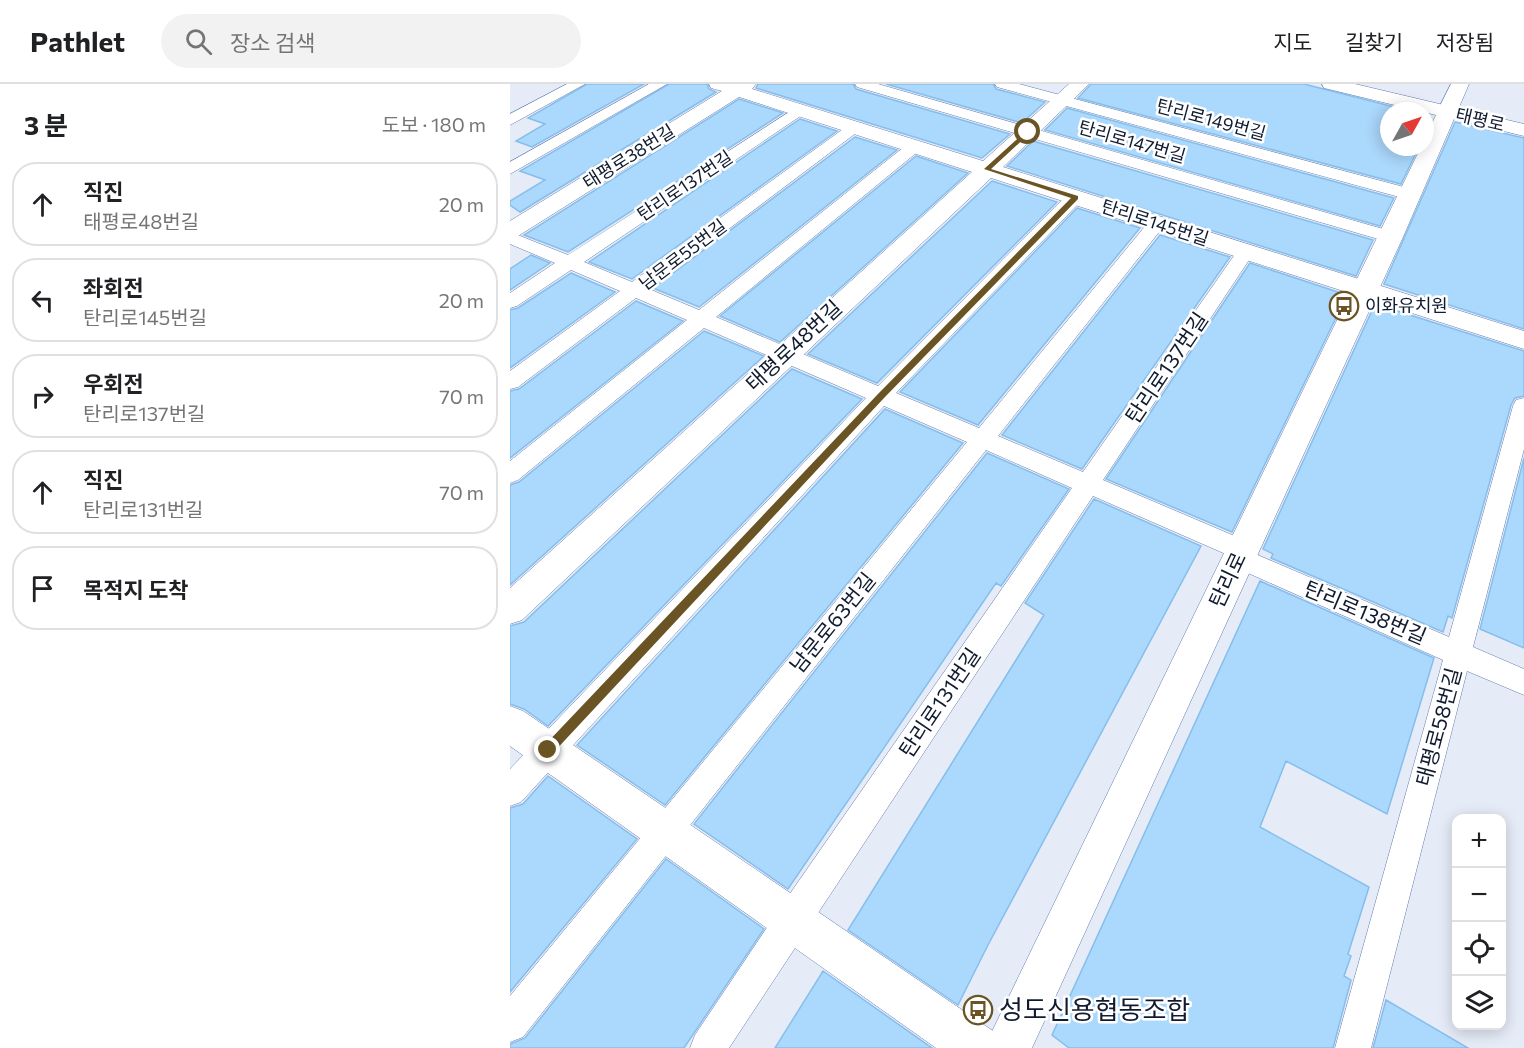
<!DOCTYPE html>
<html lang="ko">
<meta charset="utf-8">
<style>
body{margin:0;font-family:Commissioner,"Noto Sans KR",sans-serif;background:#f2f2f2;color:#202124}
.controls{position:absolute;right:18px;bottom:18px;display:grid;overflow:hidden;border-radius:12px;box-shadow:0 3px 15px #0003}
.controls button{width:54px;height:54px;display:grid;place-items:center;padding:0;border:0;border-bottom:2px solid #e0e0e0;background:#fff;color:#202124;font:30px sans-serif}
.compass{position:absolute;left:870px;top:18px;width:54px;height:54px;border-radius:50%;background:#fff;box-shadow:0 3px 15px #0003;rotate:50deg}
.stop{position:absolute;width:18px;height:18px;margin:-14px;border:4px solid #6b5424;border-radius:50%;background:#fff}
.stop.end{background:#6b5424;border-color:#fff;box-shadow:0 2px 6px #0008}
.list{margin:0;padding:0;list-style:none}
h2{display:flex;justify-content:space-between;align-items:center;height:78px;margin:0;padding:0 24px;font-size:26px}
h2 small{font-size:20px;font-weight:400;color:#757577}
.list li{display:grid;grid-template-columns:39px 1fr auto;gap:18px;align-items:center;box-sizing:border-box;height:84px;margin:0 12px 12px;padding:0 12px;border:2px solid #e0e0e0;border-radius:24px}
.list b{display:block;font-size:22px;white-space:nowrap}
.list p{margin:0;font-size:20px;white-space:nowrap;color:#757577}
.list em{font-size:20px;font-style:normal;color:#757577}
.icon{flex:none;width:33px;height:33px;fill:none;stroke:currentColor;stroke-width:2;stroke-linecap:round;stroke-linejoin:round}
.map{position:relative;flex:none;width:1014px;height:964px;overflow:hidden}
header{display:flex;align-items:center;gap:36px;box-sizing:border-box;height:84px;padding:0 30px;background:#fff;border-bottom:2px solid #e0e0e0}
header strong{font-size:28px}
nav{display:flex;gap:33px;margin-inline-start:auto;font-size:21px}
.search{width:420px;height:54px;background:#f2f2f2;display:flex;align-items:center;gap:15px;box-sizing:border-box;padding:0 21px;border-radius:33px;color:#757577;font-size:22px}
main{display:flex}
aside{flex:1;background:#fff}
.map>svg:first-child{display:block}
.building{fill:#abd8fd;stroke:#86beeb;stroke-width:1.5}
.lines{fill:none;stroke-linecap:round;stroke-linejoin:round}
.lane-casing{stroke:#627cb1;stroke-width:1}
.street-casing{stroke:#627cb1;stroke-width:1}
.secondary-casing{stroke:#627cb1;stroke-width:1}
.lane{fill:#fff;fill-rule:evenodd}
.street{fill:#fff;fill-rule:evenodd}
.secondary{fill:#fff;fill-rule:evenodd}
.route{fill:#6b5424}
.labels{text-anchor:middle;stroke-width:5;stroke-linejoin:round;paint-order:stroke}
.far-street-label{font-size:18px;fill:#101b2f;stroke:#fff}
.far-poi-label{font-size:18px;fill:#101b2f;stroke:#fff;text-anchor:start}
.street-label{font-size:21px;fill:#101b2f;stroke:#fff}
.near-poi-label{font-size:26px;fill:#101b2f;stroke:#fff;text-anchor:start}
</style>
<header>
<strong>Pathlet</strong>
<div class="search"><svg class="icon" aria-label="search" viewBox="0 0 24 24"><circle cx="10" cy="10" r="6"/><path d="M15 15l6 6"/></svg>장소 검색</div>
<nav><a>지도</a><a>길찾기</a><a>저장됨</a></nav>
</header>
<main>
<aside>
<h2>3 분<small>도보 · 180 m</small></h2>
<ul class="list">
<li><svg class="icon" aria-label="ahead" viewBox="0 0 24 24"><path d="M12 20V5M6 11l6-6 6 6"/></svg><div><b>직진</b><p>태평로48번길</p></div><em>20 m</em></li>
<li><svg class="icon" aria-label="left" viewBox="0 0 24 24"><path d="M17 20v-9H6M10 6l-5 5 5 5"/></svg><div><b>좌회전</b><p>탄리로145번길</p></div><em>20 m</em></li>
<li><svg class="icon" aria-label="right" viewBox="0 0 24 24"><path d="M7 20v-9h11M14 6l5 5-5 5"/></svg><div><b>우회전</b><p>탄리로137번길</p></div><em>70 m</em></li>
<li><svg class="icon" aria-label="ahead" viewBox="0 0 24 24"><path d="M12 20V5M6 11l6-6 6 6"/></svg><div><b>직진</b><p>탄리로131번길</p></div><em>70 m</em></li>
<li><svg class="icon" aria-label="arrive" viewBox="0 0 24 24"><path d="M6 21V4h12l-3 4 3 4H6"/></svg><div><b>목적지 도착</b></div></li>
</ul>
</aside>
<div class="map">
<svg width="1014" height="964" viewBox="0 0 1014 964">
<rect width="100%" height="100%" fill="#e5ebf7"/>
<!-- building -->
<path class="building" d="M77,0H134L22,63L6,57L35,40L18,34Z
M159,0H197L199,5L206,8L10,128L0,121V117L35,96L10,87Z
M248,0H343L346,5L500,50L472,74L246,4Z
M376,0H483L486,5L535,18L512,39Z
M581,0H794L900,27H879V63H909L891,100L568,14Z
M229,15L273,29L58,168L14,151Z
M557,24L884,114L870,142L535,46Z
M290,35L327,47L122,195L79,178Z
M945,38L1014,54V245L874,200Z
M345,53L387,66L189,223L143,204Z
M523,57L863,156L846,192L497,82Z
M406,72L458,89L270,258L210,232Z
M482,97L547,118L367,299L298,270Z
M567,124L630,144L468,341L390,308Z
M650,151L720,173L572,385L492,351Z
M21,171L40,179L0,206V185Z
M740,179L837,211L722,448L596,395Z
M61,189L105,208L0,284V226L8,224Z
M126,217L173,237L0,374V307L9,305Z
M865,220L1014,267V312L1005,314L1001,321L942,534L938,532L933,548L761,474L763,470L753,465Z
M194,247L254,272L0,501V401L9,398Z
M282,285L352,315L38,642L14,625L0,620V542L14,538Z
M375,325L453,359L155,721L67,661Z
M477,369L559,405L491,502L486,499L278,805L184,740Z
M1014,374V564L970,545Z
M584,415L691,462L478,861L448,921L338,846L534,531L515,519Z
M750,497L924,574L877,730L776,677L750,743L859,803L838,870L841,872L834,892L841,896L823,964H559L542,951Z
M38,692L127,755L0,908V724L13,720Z
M156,775L254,845L174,964H0V960L15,954Z
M313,887L422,964H265Z
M876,916L958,964H863Z"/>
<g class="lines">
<!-- lane casing -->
<g class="lane-casing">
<path id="lane" d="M57,0H75L0,41V30Z
M139,0H157L0,90V78Z
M345,0H368L887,149L890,153L887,157H875L347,3Z
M485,0H509L905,106L908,110L905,114H893L487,3Z
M290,21L298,26L295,29L74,178L122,198L340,40H350L353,43L350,46L139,205L189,226L399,59H411L413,62L411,65L206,233L368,302L559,109H571L574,113L571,117L386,309L469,344L641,135H653L656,139L653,143L488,352L573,388L730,163H742L745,167L593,396L741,459L745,466L743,469L939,553L1003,322L1006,316L1014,314V365L963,563L1014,585V611L957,587L861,964H825L933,576L720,481L716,474L718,471L583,412L219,964H180L185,951L270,824L562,404L476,366L13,953L0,958V912L457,358L374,322L11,718L0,722V685L356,314L194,244L8,396L0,399V377L177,236L126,214L8,303L0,305V287L110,207L61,186L7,222L0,224V209L45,179L0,160V148L58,171Z"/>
</g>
<!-- street casing -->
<g class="street-casing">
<path id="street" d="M199,0H246L242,5L473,77L559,0H579L493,83L1014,247V265L481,94L12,536L0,540V504L462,88L229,13L8,152L0,154V137L212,7L201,4Z
M941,0H959L947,28L944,32H930L927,28Z
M0,622L13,627L483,947L490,964H426L0,662Z"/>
</g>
<!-- secondary casing -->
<g class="secondary-casing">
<path id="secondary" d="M812,0H845L1014,40V52L944,35L893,153L522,964H474L911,63H915V54L926,31L814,4Z"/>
</g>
<!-- lane -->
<use href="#lane" class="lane"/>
<!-- street -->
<use href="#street" class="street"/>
<!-- secondary -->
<use href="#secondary" class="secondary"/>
</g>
<!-- route -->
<path class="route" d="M516,47L521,48L481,85L568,112V115L374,314L42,670H33V663L368,310L561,114L474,85Z"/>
<!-- icons -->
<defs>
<g id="bus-ring" transform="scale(1.5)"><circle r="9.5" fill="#fff" stroke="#6b5424" stroke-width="1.5"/><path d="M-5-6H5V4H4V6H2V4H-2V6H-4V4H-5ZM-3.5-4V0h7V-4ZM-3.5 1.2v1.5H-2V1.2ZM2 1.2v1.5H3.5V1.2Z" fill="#6b5424"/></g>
</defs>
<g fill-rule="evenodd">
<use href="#bus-ring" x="834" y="222"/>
<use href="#bus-ring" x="468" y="926"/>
</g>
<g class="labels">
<!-- far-street labels -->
<g class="far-street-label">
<text transform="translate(701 36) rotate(15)" y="6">탄리로149번길</text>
<text transform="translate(970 36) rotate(13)" y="6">태평로</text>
<text transform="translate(622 58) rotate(16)" y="6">탄리로147번길</text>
<text transform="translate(119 73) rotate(-32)" y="6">태평로38번길</text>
<text transform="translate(175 102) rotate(-34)" y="6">탄리로137번길</text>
<text transform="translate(645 139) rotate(18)" y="6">탄리로145번길</text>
<text transform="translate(173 171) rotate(-37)" y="6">남문로55번길</text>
</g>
<!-- far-poi labels -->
<g class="far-poi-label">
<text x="855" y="228">이화유치원</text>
</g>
<!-- street labels -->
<g class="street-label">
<text transform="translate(284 262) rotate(-43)" y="7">태평로48번길</text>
<text transform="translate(657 284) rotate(-56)" y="7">탄리로137번길</text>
<text transform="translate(718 496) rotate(-65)" y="7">탄리로</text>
<text transform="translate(855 529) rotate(23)" y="7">탄리로138번길</text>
<text transform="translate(323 539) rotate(-51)" y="7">남문로63번길</text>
<text transform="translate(430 619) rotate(-56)" y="7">탄리로131번길</text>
<text transform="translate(929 643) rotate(-75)" y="7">태평로58번길</text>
</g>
<!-- near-poi labels -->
<g class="near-poi-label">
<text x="489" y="935">성도신용협동조합</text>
</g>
</g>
</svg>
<div class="controls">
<button>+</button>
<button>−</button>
<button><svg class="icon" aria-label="locate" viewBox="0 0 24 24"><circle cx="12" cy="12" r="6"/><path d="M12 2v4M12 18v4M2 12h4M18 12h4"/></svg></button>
<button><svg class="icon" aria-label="layers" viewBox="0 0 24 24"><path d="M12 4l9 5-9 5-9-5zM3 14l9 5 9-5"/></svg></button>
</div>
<svg class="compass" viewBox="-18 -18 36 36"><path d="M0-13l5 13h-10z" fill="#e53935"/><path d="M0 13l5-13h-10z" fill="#757577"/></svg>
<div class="stop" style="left:518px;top:48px"></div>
<div class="stop end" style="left:38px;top:666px"></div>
</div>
</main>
